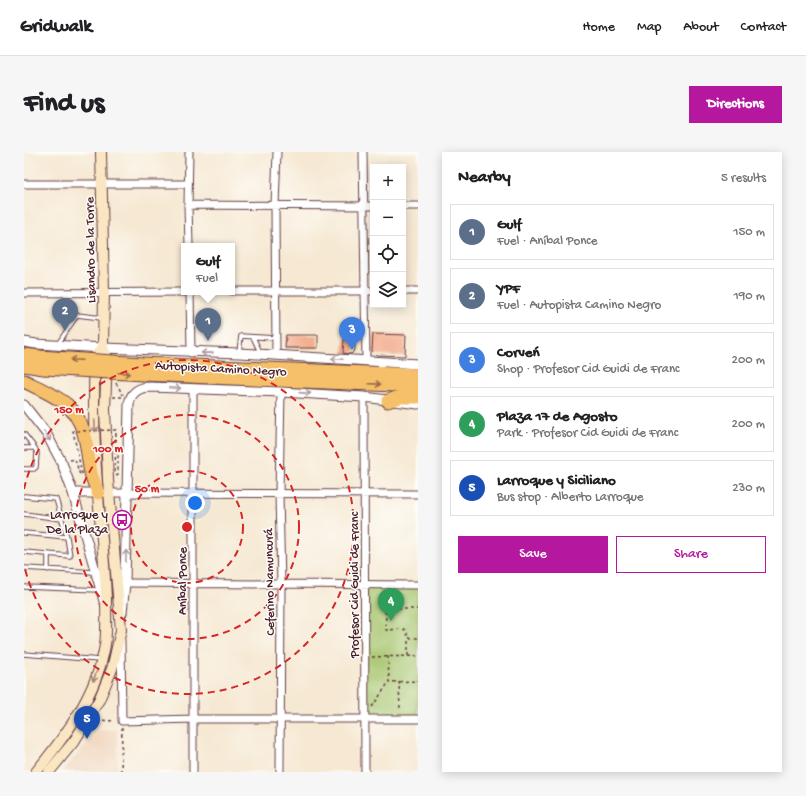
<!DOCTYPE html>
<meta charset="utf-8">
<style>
body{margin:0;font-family:"Gochi Hand",sans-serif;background:#f6f6f6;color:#202124}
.controls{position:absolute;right:12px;top:12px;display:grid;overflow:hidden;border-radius:0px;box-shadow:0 2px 10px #0003}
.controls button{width:36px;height:36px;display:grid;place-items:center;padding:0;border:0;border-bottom:1px solid #e0e0e0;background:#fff;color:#202124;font:20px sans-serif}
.you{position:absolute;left:171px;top:351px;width:14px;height:14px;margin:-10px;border:3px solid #fff;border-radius:50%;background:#1a73e8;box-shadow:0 0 0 6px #1a73e833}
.badge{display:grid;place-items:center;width:26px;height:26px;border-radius:50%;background:#b5179e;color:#fff;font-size:13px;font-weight:700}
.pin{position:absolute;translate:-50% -33px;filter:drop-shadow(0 1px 2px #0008)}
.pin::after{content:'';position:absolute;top:21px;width:14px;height:12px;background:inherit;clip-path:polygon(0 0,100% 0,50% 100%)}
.popup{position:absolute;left:157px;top:91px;width:54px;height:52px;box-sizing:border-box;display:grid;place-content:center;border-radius:0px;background:#fff;filter:drop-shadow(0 1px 3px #0005);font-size:13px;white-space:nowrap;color:#757577}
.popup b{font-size:15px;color:#202124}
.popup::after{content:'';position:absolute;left:50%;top:100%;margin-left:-8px;border:8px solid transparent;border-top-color:#fff}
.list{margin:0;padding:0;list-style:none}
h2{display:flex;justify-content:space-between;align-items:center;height:52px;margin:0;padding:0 16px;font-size:17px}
h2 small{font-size:13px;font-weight:400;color:#757577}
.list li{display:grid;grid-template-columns:26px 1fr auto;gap:12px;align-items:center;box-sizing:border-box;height:56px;margin:0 8px 8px;padding:0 8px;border:1px solid #e0e0e0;border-radius:0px}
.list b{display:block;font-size:15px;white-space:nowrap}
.list p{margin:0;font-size:13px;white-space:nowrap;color:#757577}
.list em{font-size:13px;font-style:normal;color:#757577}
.actions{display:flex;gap:8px;padding:12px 16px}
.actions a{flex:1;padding:9px 0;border:1px solid #b5179e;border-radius:0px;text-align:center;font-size:14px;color:#b5179e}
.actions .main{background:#b5179e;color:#fff}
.icon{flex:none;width:22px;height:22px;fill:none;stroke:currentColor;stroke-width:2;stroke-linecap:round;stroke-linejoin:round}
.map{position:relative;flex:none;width:394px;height:620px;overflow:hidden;border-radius:0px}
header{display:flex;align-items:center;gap:24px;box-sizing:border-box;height:56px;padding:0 20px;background:#fff;border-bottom:1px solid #e0e0e0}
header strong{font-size:19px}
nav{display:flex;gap:22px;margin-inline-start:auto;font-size:14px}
.intro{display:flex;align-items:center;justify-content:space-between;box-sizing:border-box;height:96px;padding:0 24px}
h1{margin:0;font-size:28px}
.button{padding:10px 18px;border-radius:0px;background:#b5179e;color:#fff;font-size:14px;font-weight:700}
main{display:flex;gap:24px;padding:0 24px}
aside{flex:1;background:#fff;border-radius:0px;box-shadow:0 2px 10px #0003}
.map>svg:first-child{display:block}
.built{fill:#f0d5bc}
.green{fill:#a6c56d;stroke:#78724c}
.building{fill:#f3ae8f}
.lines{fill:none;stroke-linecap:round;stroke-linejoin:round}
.service-casing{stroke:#643d44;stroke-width:5.5}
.minor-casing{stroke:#643d44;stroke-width:9}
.tertiary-casing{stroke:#643d44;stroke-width:11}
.secondary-casing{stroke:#643d44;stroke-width:12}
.motorway-casing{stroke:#643d44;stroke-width:15}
.path{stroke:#643d44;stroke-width:1.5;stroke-dasharray:3 3;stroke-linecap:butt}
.service{stroke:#fff;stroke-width:3.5}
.minor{stroke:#fff;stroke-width:7}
.tertiary{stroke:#fff;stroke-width:9}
.secondary{stroke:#fbe6c4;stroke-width:10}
.motorway{stroke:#f6c06b;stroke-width:13}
.motorway-bridge-casing{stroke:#643d44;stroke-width:15;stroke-linecap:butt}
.path-bridge{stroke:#643d44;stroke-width:1.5;stroke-dasharray:3 3;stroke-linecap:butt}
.motorway-bridge{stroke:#f6c06b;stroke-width:13}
.oneway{stroke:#ae9aa0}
.oneway2{stroke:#976748}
.oneway3{stroke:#a28278}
.ring{fill:none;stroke:#d62828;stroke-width:2;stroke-dasharray:7 5}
.labels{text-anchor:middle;stroke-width:3;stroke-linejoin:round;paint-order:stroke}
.street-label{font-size:13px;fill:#4a1f2b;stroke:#fdfcf7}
.poi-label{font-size:13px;fill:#4a1f2b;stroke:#fdfcf7;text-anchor:end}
.centre{fill:#d62828;stroke:#fdfcf7;stroke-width:2}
.ring-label{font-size:12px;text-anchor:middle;font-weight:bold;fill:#d62828;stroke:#fdfcf7;stroke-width:3;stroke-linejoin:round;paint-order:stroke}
</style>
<header>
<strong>Gridwalk</strong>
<nav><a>Home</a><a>Map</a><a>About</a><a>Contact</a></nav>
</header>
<div class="intro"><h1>Find us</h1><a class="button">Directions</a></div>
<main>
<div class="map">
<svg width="394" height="620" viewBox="0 0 394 620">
<rect width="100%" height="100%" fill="#fdfcf7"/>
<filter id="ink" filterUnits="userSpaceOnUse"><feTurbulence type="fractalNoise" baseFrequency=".025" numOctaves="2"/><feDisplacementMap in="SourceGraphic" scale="8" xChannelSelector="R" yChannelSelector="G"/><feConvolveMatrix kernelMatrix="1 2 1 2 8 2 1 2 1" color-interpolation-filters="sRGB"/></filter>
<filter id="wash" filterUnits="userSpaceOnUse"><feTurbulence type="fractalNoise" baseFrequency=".012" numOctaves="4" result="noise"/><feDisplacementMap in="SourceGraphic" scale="16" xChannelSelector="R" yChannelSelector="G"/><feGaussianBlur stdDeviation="0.9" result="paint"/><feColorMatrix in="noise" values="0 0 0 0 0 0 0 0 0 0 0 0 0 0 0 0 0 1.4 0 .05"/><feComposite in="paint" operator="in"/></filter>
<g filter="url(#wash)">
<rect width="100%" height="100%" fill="#f6e8d2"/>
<!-- built -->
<path class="built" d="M75,578H94L93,620H38Z"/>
<!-- green -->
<path class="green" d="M341,433H394V567H341Z"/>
<g id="blocks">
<!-- building -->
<path class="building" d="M349,182L382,183L381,204L352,203L348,199Z
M262,183H294V196H261Z
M320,187H331V198L327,202L319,201Z"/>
</g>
</g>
<g filter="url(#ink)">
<use href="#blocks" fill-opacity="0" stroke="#643d44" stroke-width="1"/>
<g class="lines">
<!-- service casing -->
<g class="service-casing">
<path id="service" d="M229,185L237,202
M34,192L53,163L78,166
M215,200L217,184L252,186
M0,282L11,296
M0,296H11L13,301L12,315L10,317H0
M0,344L32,347L43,385L46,404L0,400
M0,362L38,367
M0,381L43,385
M0,416L70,420
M24,418V402
M0,435L75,438
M0,502L76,508"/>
</g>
<!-- minor casing -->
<g class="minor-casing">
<path id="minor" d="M339,0L342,209
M0,32H164
M164,53L349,54
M379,54H394
M165,94L164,53L165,0
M208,139H349
M379,139H394
M166,140L167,201
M0,141L160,140
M252,203L251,53L253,0
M169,237V620
M340,245L341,620
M82,341L394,342
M101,431L394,433
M97,488L98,569L169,567H394
M256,620L257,433L255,342L257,240"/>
</g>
<!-- tertiary casing -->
<g class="tertiary-casing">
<path id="tertiary" d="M0,190L12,192L79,196L215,201L394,212
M0,253L22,281L38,311L49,341L80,449
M49,341H74
M98,461L101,431L105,253C106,241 114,235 127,235L257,240L340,245L394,252"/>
</g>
<!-- secondary casing -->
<g class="secondary-casing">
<path id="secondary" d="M12,620C42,583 73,542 81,493C83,478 82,462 82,447C81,413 77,379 74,344C70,298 69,251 71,204L79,196
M25,620L51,588L75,548L88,517L97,478L84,328L81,258L83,205L79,196L80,140L77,0"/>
</g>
<!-- motorway casing -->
<g class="motorway-casing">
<path id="motorway" d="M0,203L16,205
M119,212L394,223
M0,213L20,216
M119,222L394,234
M0,229C14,236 31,243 43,253C64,273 62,295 67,321C69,328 72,335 74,341
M364,249L376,245H394"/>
</g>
<!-- path -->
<path class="path" d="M92,231L99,243
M89,245H99
M46,308L51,307L56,323L58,322
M92,323L94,322V300H96
M361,441L362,478L380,477L383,481L384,486H394
M362,457H394
M364,504L365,530L394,529
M384,504V486
M348,505L394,504
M375,529L376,559
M348,555L365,530
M73,568L91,569
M97,620L98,576"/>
<!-- service -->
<use href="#service" class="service"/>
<!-- minor -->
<use href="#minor" class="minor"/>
<!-- tertiary -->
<use href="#tertiary" class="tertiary"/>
<!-- secondary -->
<use href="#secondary" class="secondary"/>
<!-- motorway -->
<use href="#motorway" class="motorway"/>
<!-- motorway-bridge casing -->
<g class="motorway-bridge-casing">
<path id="motorway-bridge" d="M16,205L119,212
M20,216L119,222"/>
</g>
<!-- path-bridge -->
<path class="path-bridge" d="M58,322L49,279L92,278L91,323"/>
<!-- motorway-bridge -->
<use href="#motorway-bridge" class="motorway-bridge"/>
</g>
<!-- one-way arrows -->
<defs><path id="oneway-shaft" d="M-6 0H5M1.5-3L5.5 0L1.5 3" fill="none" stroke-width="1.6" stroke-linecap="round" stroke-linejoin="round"/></defs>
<g class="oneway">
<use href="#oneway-shaft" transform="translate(183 201) rotate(-179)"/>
<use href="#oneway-shaft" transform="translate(313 207) rotate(-177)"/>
<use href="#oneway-shaft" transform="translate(151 236) rotate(3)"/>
<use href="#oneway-shaft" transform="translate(281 241) rotate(4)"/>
<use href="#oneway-shaft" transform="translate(23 284) rotate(57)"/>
<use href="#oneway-shaft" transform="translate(102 404) rotate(-88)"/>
</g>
<g class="oneway2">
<use href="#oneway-shaft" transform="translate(52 208) rotate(-177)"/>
<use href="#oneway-shaft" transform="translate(100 221) rotate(3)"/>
<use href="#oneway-shaft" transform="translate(351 232) rotate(2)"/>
</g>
<g class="oneway3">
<use href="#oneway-shaft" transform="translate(71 274) rotate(87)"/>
<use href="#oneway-shaft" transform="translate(71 524) rotate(110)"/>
</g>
</g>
<!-- distance rings -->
<g class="ring">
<circle cx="163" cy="375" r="56"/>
<circle cx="163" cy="375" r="112"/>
<path d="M0 337A167 167 0 1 1 0 413"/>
</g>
<!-- icons -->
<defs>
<g id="bus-ring" transform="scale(1)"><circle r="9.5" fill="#fdfcf7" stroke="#b5179e" stroke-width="1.5"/><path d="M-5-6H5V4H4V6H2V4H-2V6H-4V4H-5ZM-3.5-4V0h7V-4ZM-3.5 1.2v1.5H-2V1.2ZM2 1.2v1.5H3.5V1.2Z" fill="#b5179e"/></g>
</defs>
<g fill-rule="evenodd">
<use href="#bus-ring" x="98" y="368"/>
</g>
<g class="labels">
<!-- street labels -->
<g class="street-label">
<text transform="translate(65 98) rotate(-91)" y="5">Lisandro de la Torre</text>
<text transform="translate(197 215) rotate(3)" y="5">Autopista Camino Negro</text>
<text transform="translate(157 429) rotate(-90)" y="5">Aníbal Ponce</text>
<text transform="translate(244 430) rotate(-91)" y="5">Ceferino Namuncurá</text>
<text transform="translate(329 433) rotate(-90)" y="5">Profesor Cid Guidi de Franc</text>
</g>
<!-- poi labels -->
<g class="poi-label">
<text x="84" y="366">Larroque y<tspan x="84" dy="15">De la Plaza</tspan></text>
</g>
</g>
<circle cx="163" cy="375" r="6" class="centre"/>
<g class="ring-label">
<text x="45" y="261">150 m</text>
<text x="84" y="300">100 m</text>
<text x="123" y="340">50 m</text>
</g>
</svg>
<div class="controls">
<button>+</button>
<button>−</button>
<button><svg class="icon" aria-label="locate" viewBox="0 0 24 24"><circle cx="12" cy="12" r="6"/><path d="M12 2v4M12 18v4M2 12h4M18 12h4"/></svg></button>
<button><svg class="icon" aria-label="layers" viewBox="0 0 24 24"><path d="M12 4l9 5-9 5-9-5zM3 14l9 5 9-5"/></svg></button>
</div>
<div class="you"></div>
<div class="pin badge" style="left:184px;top:189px;background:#5c6f8a">1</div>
<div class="popup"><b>Gulf</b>Fuel</div>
<div class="pin badge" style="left:41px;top:179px;background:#5c6f8a">2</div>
<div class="pin badge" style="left:328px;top:198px;background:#3f7fe0">3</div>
<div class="pin badge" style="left:367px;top:469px;background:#2e9e5b">4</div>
<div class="pin badge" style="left:63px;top:587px;background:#1a4fb4">5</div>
</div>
<aside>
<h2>Nearby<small>5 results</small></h2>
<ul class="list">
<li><span class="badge" style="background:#5c6f8a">1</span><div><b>Gulf</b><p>Fuel · Aníbal Ponce</p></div><em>150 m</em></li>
<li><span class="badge" style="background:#5c6f8a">2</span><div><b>YPF</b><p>Fuel · Autopista Camino Negro</p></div><em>190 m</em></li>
<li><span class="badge" style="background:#3f7fe0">3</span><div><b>Corveń</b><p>Shop · Profesor Cid Guidi de Franc</p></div><em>200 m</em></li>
<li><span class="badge" style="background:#2e9e5b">4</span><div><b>Plaza 17 de Agosto</b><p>Park · Profesor Cid Guidi de Franc</p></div><em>200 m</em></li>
<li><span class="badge" style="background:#1a4fb4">5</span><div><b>Larroque y Siciliano</b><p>Bus stop · Alberto Larroque</p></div><em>230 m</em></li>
</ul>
<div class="actions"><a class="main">Save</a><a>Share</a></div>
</aside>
</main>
